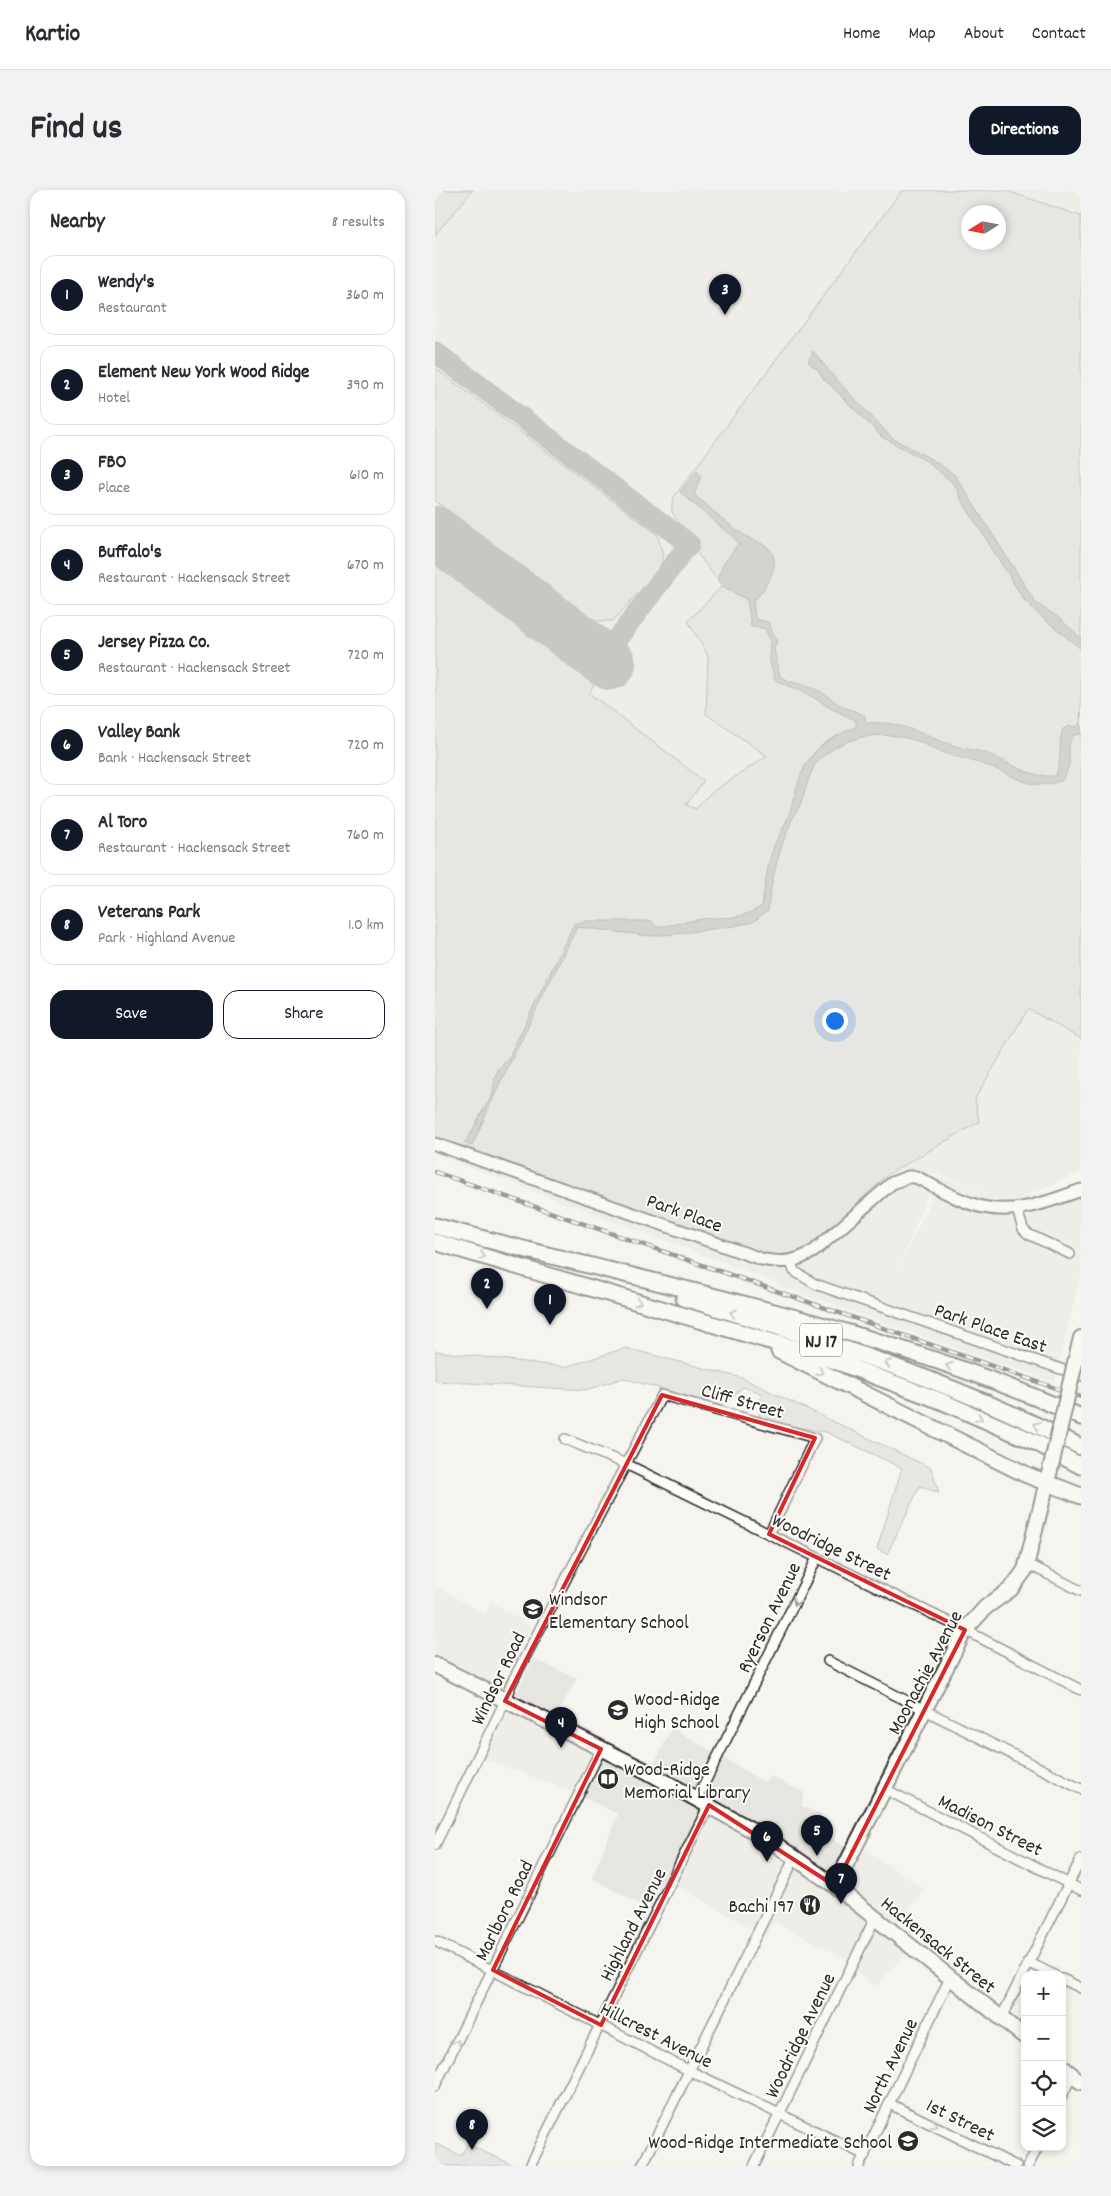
<!DOCTYPE html>
<meta charset="utf-8">
<style>
body{margin:0;font-family:Dekko,sans-serif;background:#f2f2f3;color:#2b2b33}
.controls{position:absolute;right:15px;bottom:15px;display:grid;overflow:hidden;border-radius:10px;box-shadow:0 2px 8px #0003}
.controls button{width:45px;height:45px;display:grid;place-items:center;padding:0;border:0;border-bottom:1px solid #e1e1e2;background:#fff;color:#2b2b33;font:25px sans-serif}
.compass{position:absolute;left:526px;top:15px;width:45px;height:45px;border-radius:50%;background:#fff;box-shadow:0 2px 8px #0003;rotate:259deg}
.you{position:absolute;left:399px;top:830px;width:18px;height:18px;margin:-12px;border:4px solid #fff;border-radius:50%;background:#1a73e8;box-shadow:0 0 0 8px #1a73e833}
.badge{display:grid;place-items:center;width:32px;height:32px;border-radius:50%;background:#111827;color:#fff;font-size:16px;font-weight:700}
.pin{position:absolute;translate:-50% -41px;filter:drop-shadow(0 1px 2px #0008)}
.pin::after{content:'';position:absolute;top:26px;width:18px;height:15px;background:inherit;clip-path:polygon(0 0,100% 0,50% 100%)}
.list{margin:0;padding:0;list-style:none}
h2{display:flex;justify-content:space-between;align-items:center;height:65px;margin:0;padding:0 20px;font-size:21px}
h2 small{font-size:16px;font-weight:400;color:#7c7c81}
.list li{display:grid;grid-template-columns:32px 1fr auto;gap:15px;align-items:center;box-sizing:border-box;height:80px;margin:0 10px 10px;padding:0 10px;border:1px solid #e1e1e2;border-radius:15px}
.list b{display:block;font-size:19px;white-space:nowrap}
.list p{margin:0;font-size:16px;white-space:nowrap;color:#7c7c81}
.list em{font-size:16px;font-style:normal;color:#7c7c81}
.actions{display:flex;gap:10px;padding:15px 20px}
.actions a{flex:1;padding:11px 0;border:1px solid #111827;border-radius:15px;text-align:center;font-size:18px;color:#111827}
.actions .main{background:#111827;color:#fff}
.icon{flex:none;width:28px;height:28px;fill:none;stroke:currentColor;stroke-width:2;stroke-linecap:round;stroke-linejoin:round}
.map{position:relative;flex:none;width:646px;height:1976px;overflow:hidden;border-radius:15px}
header{display:flex;align-items:center;gap:30px;box-sizing:border-box;height:70px;padding:0 25px;background:#fff;border-bottom:1px solid #e1e1e2}
header strong{font-size:24px}
nav{display:flex;gap:28px;margin-inline-start:auto;font-size:18px}
.intro{display:flex;align-items:center;justify-content:space-between;box-sizing:border-box;height:120px;padding:0 30px}
h1{margin:0;font-size:35px}
.button{padding:12px 22px;border-radius:15px;background:#111827;color:#fff;font-size:18px;font-weight:700}
main{display:flex;gap:30px;padding:0 30px}
aside{flex:1;background:#fff;border-radius:15px;box-shadow:0 2px 8px #0003}
.map>svg:first-child{display:block}
.built{fill:#e6e5e0;fill-rule:evenodd}
.green{fill:#d7d6d2;stroke:#81807e;fill-rule:evenodd}
.water{fill:#adaca9;stroke:#797877}
.lines{fill:none;stroke-linecap:round;stroke-linejoin:round}
.taxiway{stroke:#90908d;stroke-width:21}
.runway{stroke:#90908d;stroke-width:52}
.minor-casing{stroke:#2b2b2b;stroke-width:12}
.tertiary-casing{stroke:#2b2b2b;stroke-width:15}
.secondary-casing{stroke:#2b2b2b;stroke-width:18}
.trunk-casing{stroke:#2b2b2b;stroke-width:19}
.minor{stroke:#fdfcf7;stroke-width:9}
.tertiary{stroke:#fdfcf7;stroke-width:11}
.secondary{stroke:#fdfcf7;stroke-width:14}
.trunk{stroke:#fdfcf7;stroke-width:15}
.rail-casing{stroke:#2b2b2b;stroke-width:4.5}
.rail{stroke:#fdfcf7;stroke-width:2.5;stroke-dasharray:8;stroke-linecap:butt}
.secondary-bridge-casing{stroke:#2b2b2b;stroke-width:18;stroke-linecap:butt}
.secondary-bridge{stroke:#fdfcf7;stroke-width:14}
.oneway{stroke:#9e9e9b}
.marked{fill:none;stroke:#d62828;stroke-width:4;stroke-linejoin:round}
.labels{text-anchor:middle;stroke-width:4;stroke-linejoin:round;paint-order:stroke}
.shield{fill:#fdfcf7;stroke:#6a6a68;stroke-width:1}
.shield-label{font-size:19px;font-weight:bold;fill:#2b2b2b}
.street-label{font-size:20px;fill:#2b2b2b;stroke:#fdfcf7}
.poi-label{font-size:20px;fill:#2b2b2b;stroke:#fdfcf7;text-anchor:start}
</style>
<header>
<strong>Kartio</strong>
<nav><a>Home</a><a>Map</a><a>About</a><a>Contact</a></nav>
</header>
<div class="intro"><h1>Find us</h1><a class="button">Directions</a></div>
<main>
<aside>
<h2>Nearby<small>8 results</small></h2>
<ul class="list">
<li><span class="badge">1</span><div><b>Wendy's</b><p>Restaurant</p></div><em>360 m</em></li>
<li><span class="badge">2</span><div><b>Element New York Wood Ridge</b><p>Hotel</p></div><em>390 m</em></li>
<li><span class="badge">3</span><div><b>FBO</b><p>Place</p></div><em>610 m</em></li>
<li><span class="badge">4</span><div><b>Buffalo's</b><p>Restaurant · Hackensack Street</p></div><em>670 m</em></li>
<li><span class="badge">5</span><div><b>Jersey Pizza Co.</b><p>Restaurant · Hackensack Street</p></div><em>720 m</em></li>
<li><span class="badge">6</span><div><b>Valley Bank</b><p>Bank · Hackensack Street</p></div><em>720 m</em></li>
<li><span class="badge">7</span><div><b>Al Toro</b><p>Restaurant · Hackensack Street</p></div><em>760 m</em></li>
<li><span class="badge">8</span><div><b>Veterans Park</b><p>Park · Highland Avenue</p></div><em>1.0 km</em></li>
</ul>
<div class="actions"><a class="main">Save</a><a>Share</a></div>
</aside>
<div class="map">
<svg width="646" height="1976" viewBox="0 0 646 1976">
<rect width="100%" height="100%" fill="#f5f4ef"/>
<filter id="ink" filterUnits="userSpaceOnUse"><feTurbulence type="fractalNoise" baseFrequency=".02" numOctaves="2"/><feDisplacementMap in="SourceGraphic" scale="10" xChannelSelector="R" yChannelSelector="G"/><feConvolveMatrix kernelMatrix="1 2 1 2 8 2 1 2 1" color-interpolation-filters="sRGB"/></filter>
<g filter="url(#ink)">
<!-- built -->
<path class="built" d="M0,0H646V982L583,1009L646,994V1085L619,1192L342,1095V1093L0,964ZM534,22H564V52H534ZM501,983L557,1003L507,987L462,1082Z
M0,1396L50,1424L57,1412L96,1436L60,1500L0,1472Z
M98,1469L142,1488L123,1523L200,1566L219,1574L237,1538L329,1592L336,1586L369,1603L366,1616L387,1624L381,1639L424,1666L429,1659L490,1699L454,1746L471,1763L440,1798L408,1767L338,1732L331,1747L249,1700L225,1694L213,1719L157,1688L183,1624L139,1603L49,1569Z"/>
<!-- green -->
<path class="green" d="M0,0H38L0,45Z
M467,0H569L646,26V849L593,819L540,909L544,932L452,985L382,1051L356,1072L342,1073L0,954V375L159,495L154,503L269,591L251,615L261,619L274,604L332,566L271,524L273,466L253,431L287,396L261,362L264,358V350C250,337 227,326 241,304ZM534,22H564V52H534Z
M0,178L222,344L228,365L225,378L178,431H163L155,427L0,311Z
M191,1158L307,1188L496,1278L504,1303L485,1296L452,1364L442,1359L467,1278L391,1242L324,1231L326,1203L308,1197L287,1216L188,1188L151,1200L0,1191V1161L130,1177Z
M0,1953L26,1966L32,1954L80,1976H0Z"/>
<!-- water -->
<path class="water" d="M378,161L400,188L457,248L498,270L520,285L601,413L624,428L646,448V459L602,423L589,410L526,309L521,297L513,289L491,271L447,247L388,188L383,180L373,172Z
M262,280L266,287L259,305C278,319 294,337 314,348C323,353 334,354 338,365C344,379 327,403 318,412L320,429L333,432L342,451L339,459L345,486C356,494 370,494 382,500C391,504 397,510 405,515C413,519 422,521 430,526L431,533C467,530 488,546 520,556C530,559 541,560 550,563C573,571 594,588 620,586C629,567 622,558 628,539L635,536L641,537L645,534L646,522V544C630,544 635,562 634,573C633,580 630,586 626,591C597,600 587,590 561,579C542,571 522,568 503,561C495,557 488,553 479,550C446,540 409,545 384,570C374,581 370,602 365,615C362,621 358,626 356,632C344,660 336,689 333,720L318,732L299,736L241,744L215,746L142,737L64,895L37,956L29,953C39,940 40,935 47,922C50,916 55,911 57,905C61,890 57,881 72,871L139,734L150,731H217L221,737C237,736 251,731 267,729C292,726 304,731 327,716C330,696 332,676 339,656C343,646 350,636 354,625C360,605 364,579 380,562C390,550 408,543 422,536L420,530L397,519L378,507L340,490L334,468L335,449L329,438L316,437L312,410L287,396L283,387L288,375L303,354L301,350L245,302Z"/>
<g class="lines">
<!-- taxiway -->
<path class="taxiway" d="M0,162L254,354L167,469"/>
<!-- runway -->
<path class="runway" d="M0,342L175,474"/>
<!-- minor casing -->
<g class="minor-casing">
<path id="minor" d="M582,1019L588,1039L593,1044L635,1064
M356,1072L359,1081L380,1094L646,1186
M130,1249L191,1274L530,1440L646,1500
M593,1374L646,1401
M393,1471L646,1599
M450,1599L646,1700
M262,1608L382,1368
M0,1655L70,1511L76,1494L227,1205L380,1248L334,1344
M0,1751L253,1880L430,1965
M593,1772L619,1785
M627,1789L646,1798
M566,1828L646,1669
M0,1896L166,1559
M627,1906L637,1885
M455,1914L581,1976
M95,1976L274,1615
M207,1976L360,1667
M319,1976L440,1728
M424,1976L515,1788
M593,1976L603,1957"/>
</g>
<!-- tertiary casing -->
<g class="tertiary-casing">
<path id="tertiary" d="M0,954L326,1069C347,1074 361,1072 379,1061L457,993L473,987H481C503,998 525,1012 548,1017C582,1025 615,1011 646,1000"/>
</g>
<!-- secondary casing -->
<g class="secondary-casing">
<path id="secondary" d="M639,1177L646,1148
M0,1475L211,1581L333,1649L400,1696L590,1847
M400,1696L530,1440L551,1417L576,1399L590,1380L616,1276
M627,1877L646,1892"/>
</g>
<!-- trunk casing -->
<g class="trunk-casing">
<path id="trunk" d="M0,1036C217,1095 440,1134 646,1227
M0,1052L392,1168L506,1211L602,1253L646,1276
M249,1108C386,1149 519,1192 646,1257
M344,1161L592,1285L646,1306"/>
</g>
<!-- minor -->
<use href="#minor" class="minor"/>
<!-- tertiary -->
<use href="#tertiary" class="tertiary"/>
<!-- secondary -->
<use href="#secondary" class="secondary"/>
<!-- trunk -->
<use href="#trunk" class="trunk"/>
<!-- rail casing -->
<g class="rail-casing">
<path id="rail" d="M0,982L646,1207"/>
</g>
<!-- rail -->
<use href="#rail" class="rail"/>
<!-- secondary-bridge casing -->
<g class="secondary-bridge-casing">
<path id="secondary-bridge" d="M616,1276L639,1177"/>
</g>
<!-- secondary-bridge -->
<use href="#secondary-bridge" class="secondary-bridge"/>
</g>
<!-- one-way arrows -->
<defs><path id="oneway-chevron" d="M-2-3.5L2.5 0L-2 3.5" fill="none" stroke-width="1.6" stroke-linecap="round" stroke-linejoin="round" transform="scale(1.25)"/></defs>
<g class="oneway">
<use href="#oneway-chevron" transform="translate(47 1066) rotate(16)"/>
<use href="#oneway-chevron" transform="translate(203 1112) rotate(17)"/>
<use href="#oneway-chevron" transform="translate(298 1123) rotate(-163)"/>
<use href="#oneway-chevron" transform="translate(453 1173) rotate(-160)"/>
<use href="#oneway-chevron" transform="translate(514 1176) rotate(-160)"/>
<use href="#oneway-chevron" transform="translate(385 1182) rotate(26)"/>
<use href="#oneway-chevron" transform="translate(544 1228) rotate(24)"/>
<use href="#oneway-chevron" transform="translate(602 1235) rotate(-155)"/>
<use href="#oneway-chevron" transform="translate(361 1412) rotate(115)"/>
<use href="#oneway-chevron" transform="translate(94 1707) rotate(-64)"/>
<use href="#oneway-chevron" transform="translate(22 1853) rotate(-63)"/>
<use href="#oneway-chevron" transform="translate(499 1935) rotate(26)"/>
</g>
</g>
<!-- marked area -->
<path d="M0 0H646V1976H0ZM227,1205L380,1248L334,1344L530,1440L400,1696L274,1615L166,1835L58,1780L166,1559L70,1511Z" fill="#f5f4ef" fill-opacity=".55" fill-rule="evenodd"/>
<path class="marked" d="M227,1205L380,1248L334,1344L530,1440L400,1696L274,1615L166,1835L58,1780L166,1559L70,1511Z"/>
<!-- icons -->
<defs>
<g id="school-disc" transform="scale(1.125)"><circle r="9.5" fill="#2b2b2b" stroke="#fdfcf7"/><path d="M0-5L7-2L0 1L-7-2ZM-4 1L0 2.5L4 1V4Q0 6-4 4Z" fill="#fff"/></g>
<g id="library-disc" transform="scale(1.125)"><circle r="9.5" fill="#2b2b2b" stroke="#fdfcf7"/><path d="M-6-4Q-3-5.5-.7-3.5V5Q-3 3-6 4ZM6-4Q3-5.5 .7-3.5V5Q3 3 6 4Z" fill="#fff"/></g>
<g id="restaurant-disc" transform="scale(1.125)"><circle r="9.5" fill="#2b2b2b" stroke="#fdfcf7"/><path d="M-5-6h1v4h1v-4h1v4h1v-4h1v5L-1.5 .5V6h-2V.5L-5-1ZM5-6V6H3V1.5H1.5Q1.5-4 5-6Z" fill="#fff"/></g>
</defs>
<g fill-rule="evenodd">
<use href="#school-disc" x="98" y="1419"/>
<use href="#school-disc" x="183" y="1520"/>
<use href="#library-disc" x="173" y="1589"/>
<use href="#restaurant-disc" x="375" y="1715"/>
<use href="#school-disc" x="473" y="1951"/>
</g>
<g class="labels">
<!-- shield labels -->
<rect class="shield" x="365" y="1133.5" width="42" height="33" rx="4"/>
<g class="shield-label">
<text x="386" y="1157">NJ 17</text>
</g>
<!-- street labels -->
<g class="street-label">
<text transform="translate(250 1022) rotate(20)" y="7">Park Place</text>
<text transform="translate(556 1137) rotate(19)" y="7">Park Place East</text>
<text transform="translate(308 1210) rotate(16)" y="7">Cliff Street</text>
<text transform="translate(397 1356) rotate(26)" y="7">Woodridge Street</text>
<text transform="translate(333 1427) rotate(-64)" y="7">Ryerson Avenue</text>
<text transform="translate(489 1482) rotate(-62)" y="7">Moonachie Avenue</text>
<text transform="translate(62 1488) rotate(-64)" y="7">Windsor Road</text>
<text transform="translate(556 1634) rotate(27)" y="7">Madison Street</text>
<text transform="translate(68 1720) rotate(-64)" y="7">Marlboro Road</text>
<text transform="translate(197 1734) rotate(-63)" y="7">Highland Avenue</text>
<text transform="translate(504 1754) rotate(39)" y="7">Hackensack Street</text>
<text transform="translate(222 1844) rotate(27)" y="7">Hillcrest Avenue</text>
<text transform="translate(364 1845) rotate(-64)" y="7">Woodridge Avenue</text>
<text transform="translate(454 1875) rotate(-64)" y="7">North Avenue</text>
<text transform="translate(526 1929) rotate(26)" y="7">1st Street</text>
</g>
<!-- poi labels -->
<g class="poi-label">
<text x="114" y="1415">Windsor<tspan x="114" dy="23">Elementary School</tspan></text>
<text x="199" y="1515">Wood-Ridge<tspan x="199" dy="23">High School</tspan></text>
<text x="189" y="1585">Wood-Ridge<tspan x="189" dy="23">Memorial Library</tspan></text>
<text x="359" y="1722" text-anchor="end">Bachi 197</text>
<text x="457" y="1958" text-anchor="end">Wood-Ridge Intermediate School</text>
</g>
</g>
</svg>
<div class="controls">
<button>+</button>
<button>−</button>
<button><svg class="icon" aria-label="locate" viewBox="0 0 24 24"><circle cx="12" cy="12" r="6"/><path d="M12 2v4M12 18v4M2 12h4M18 12h4"/></svg></button>
<button><svg class="icon" aria-label="layers" viewBox="0 0 24 24"><path d="M12 4l9 5-9 5-9-5zM3 14l9 5 9-5"/></svg></button>
</div>
<svg class="compass" viewBox="-18 -18 36 36"><path d="M0-13l5 13h-10z" fill="#e53935"/><path d="M0 13l5-13h-10z" fill="#7c7c81"/></svg>
<div class="you"></div>
<div class="pin badge" style="left:115px;top:1135px">1</div>
<div class="pin badge" style="left:52px;top:1119px">2</div>
<div class="pin badge" style="left:290px;top:125px">3</div>
<div class="pin badge" style="left:126px;top:1558px">4</div>
<div class="pin badge" style="left:382px;top:1666px">5</div>
<div class="pin badge" style="left:332px;top:1672px">6</div>
<div class="pin badge" style="left:406px;top:1714px">7</div>
<div class="pin badge" style="left:37px;top:1960px">8</div>
</div>
</main>
